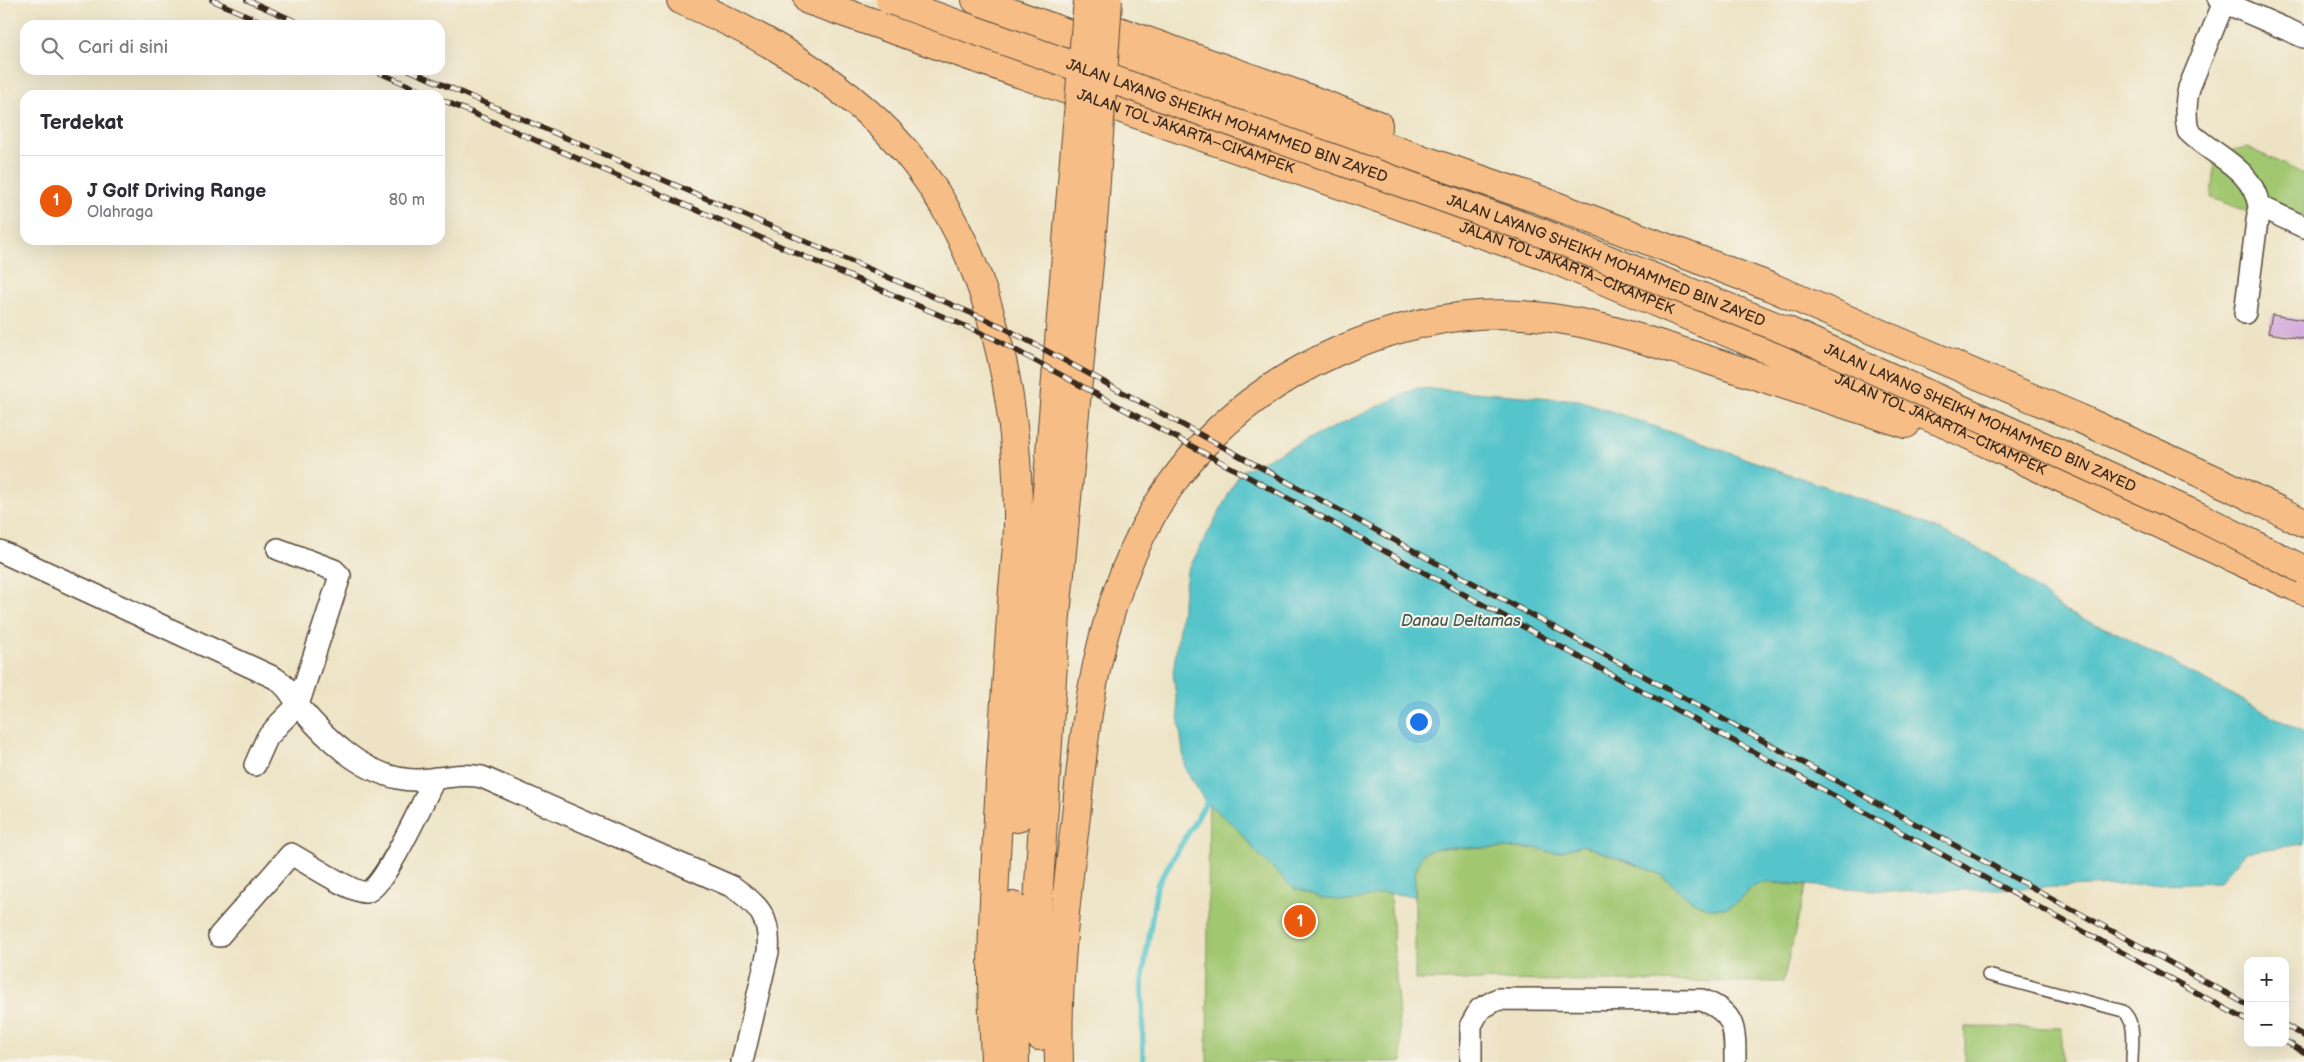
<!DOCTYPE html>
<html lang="id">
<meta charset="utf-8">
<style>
body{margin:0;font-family:"Balsamiq Sans",sans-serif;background:#f7f7f7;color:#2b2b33}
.controls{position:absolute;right:15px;bottom:15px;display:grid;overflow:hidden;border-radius:10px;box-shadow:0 5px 20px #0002}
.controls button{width:45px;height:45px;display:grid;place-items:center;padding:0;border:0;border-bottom:1px solid #e1e1e2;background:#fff;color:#2b2b33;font:25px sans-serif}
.you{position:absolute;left:1418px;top:721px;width:18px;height:18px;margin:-12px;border:4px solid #fff;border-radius:50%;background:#1a73e8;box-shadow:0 0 0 8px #1a73e833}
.badge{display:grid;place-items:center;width:32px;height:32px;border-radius:50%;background:#ea580c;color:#fff;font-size:16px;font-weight:700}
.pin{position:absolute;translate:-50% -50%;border:2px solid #fff;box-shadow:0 1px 5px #0006}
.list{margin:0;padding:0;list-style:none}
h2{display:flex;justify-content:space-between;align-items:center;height:65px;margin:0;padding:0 20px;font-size:21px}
h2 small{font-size:16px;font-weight:400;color:#7c7c81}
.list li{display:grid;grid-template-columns:32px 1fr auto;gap:15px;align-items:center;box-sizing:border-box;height:90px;padding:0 20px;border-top:1px solid #e1e1e2}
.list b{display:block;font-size:19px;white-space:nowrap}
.list p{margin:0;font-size:16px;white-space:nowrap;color:#7c7c81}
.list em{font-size:16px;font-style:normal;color:#7c7c81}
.icon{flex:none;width:28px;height:28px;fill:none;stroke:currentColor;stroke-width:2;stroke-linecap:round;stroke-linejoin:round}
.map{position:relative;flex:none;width:2304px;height:1062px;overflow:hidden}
.search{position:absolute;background:#fff;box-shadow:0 5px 20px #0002;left:20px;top:20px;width:425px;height:55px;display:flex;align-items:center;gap:12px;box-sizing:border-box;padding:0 18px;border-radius:15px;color:#7c7c81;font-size:19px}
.panel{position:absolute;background:#fff;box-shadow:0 5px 20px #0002;left:20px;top:90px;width:425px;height:155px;border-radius:15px}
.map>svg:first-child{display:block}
.green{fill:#a1c771;stroke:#6e7848}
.water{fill:#57c5cb;stroke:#497874}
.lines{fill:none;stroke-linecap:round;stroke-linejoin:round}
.stream{stroke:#57c5cb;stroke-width:5.5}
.building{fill:#d6aedb}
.service-casing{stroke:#564637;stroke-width:14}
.minor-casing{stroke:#564637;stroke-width:24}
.motorway-casing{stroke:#564637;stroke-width:30}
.service{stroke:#fff;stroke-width:11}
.minor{stroke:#fff;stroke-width:21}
.motorway{stroke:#f6be86;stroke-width:28}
.rail-casing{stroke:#3b2a1e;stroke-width:5.5}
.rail{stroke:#f7f3e8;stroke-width:4;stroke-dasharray:11;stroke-linecap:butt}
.motorway-bridge-casing{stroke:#564637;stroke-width:30;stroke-linecap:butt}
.motorway-bridge{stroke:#f6be86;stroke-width:28}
.labels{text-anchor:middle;stroke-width:4;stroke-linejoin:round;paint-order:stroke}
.street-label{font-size:15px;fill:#3b2a1e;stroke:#f7f3e8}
.water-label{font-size:16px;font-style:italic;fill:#435852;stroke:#f7f3e8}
</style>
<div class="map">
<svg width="2304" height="1062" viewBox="0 0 2304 1062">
<rect width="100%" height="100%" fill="#f7f3e8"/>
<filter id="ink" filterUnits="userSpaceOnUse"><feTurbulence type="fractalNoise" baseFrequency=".02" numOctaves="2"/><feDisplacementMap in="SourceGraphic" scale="10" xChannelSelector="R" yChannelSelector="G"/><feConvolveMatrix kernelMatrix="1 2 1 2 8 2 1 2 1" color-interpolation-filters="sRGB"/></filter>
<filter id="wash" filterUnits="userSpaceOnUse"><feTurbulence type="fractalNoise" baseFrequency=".0096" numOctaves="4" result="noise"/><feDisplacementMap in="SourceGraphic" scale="20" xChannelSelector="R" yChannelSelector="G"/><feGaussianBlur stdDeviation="1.12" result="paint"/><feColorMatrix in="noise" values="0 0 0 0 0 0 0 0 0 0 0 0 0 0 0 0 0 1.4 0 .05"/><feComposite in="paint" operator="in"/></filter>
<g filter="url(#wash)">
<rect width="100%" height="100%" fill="#ede3c4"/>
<!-- green -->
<path class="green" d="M2247,147L2304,174V237L2263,217L2211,198L2215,154Z
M1209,777L1382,780L1402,1062H1207Z
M1582,845L1660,874L1691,900L1738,902L1752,887L1764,882L1806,886L1783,982L1415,980V872L1422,854L1437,848H1536L1555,853Z
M1965,1027L2062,1028V1062H1965Z"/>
<!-- water -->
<path class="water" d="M1417,388L1579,400L1909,516L1998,558L2066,612L2117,633L2304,733V844L2246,852L2219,882L1900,892L1764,882L1752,887L1738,902L1725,908H1707L1691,900L1660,874L1583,845L1555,853L1536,848H1437L1422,854L1415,872V896L1382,893L1351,902L1320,898L1293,888L1256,852L1234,825L1206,803L1185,769L1173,673L1187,572L1241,471Z"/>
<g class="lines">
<!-- stream -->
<path class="stream" d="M1143,1062L1142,982L1157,885L1206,803L1211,798"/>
</g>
<g id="blocks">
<!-- building -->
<path class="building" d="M2272,315L2304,320V339L2268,333Z"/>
</g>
</g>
<g filter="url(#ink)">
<use href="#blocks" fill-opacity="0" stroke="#564637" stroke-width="1"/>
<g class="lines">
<!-- service casing -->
<g class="service-casing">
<path id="service" d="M1988,975L2123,1011C2137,1023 2132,1045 2132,1062"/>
</g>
<!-- minor casing -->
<g class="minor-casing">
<path id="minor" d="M2219,0L2304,37
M2224,2L2189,88C2185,103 2185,116 2188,131C2213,156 2252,167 2259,206L2245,313
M2259,206L2304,227
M0,551L275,678C288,686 293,698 302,710C327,739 359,770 398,778C426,785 453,771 482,777L733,887C759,905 771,918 768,952L742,1062
M255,765L267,738L280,723L298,705L340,576L334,570L278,549
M219,936L291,854C304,861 354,894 366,892C384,889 425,797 435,778
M1471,1062V1025L1480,1009L1498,999L1702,1000C1736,1013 1735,1029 1735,1062"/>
</g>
<!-- motorway casing -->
<g class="motorway-casing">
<g id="motorway">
<path d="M681,0C752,30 820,68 877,121C983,221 1019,380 1018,522C1018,544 1015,567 1013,589C1010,631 1007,674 1004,716C999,801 993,886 992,971C992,1001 994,1032 995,1062"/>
<path id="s1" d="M808,0L1548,257L1943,423L2304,591"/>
<path d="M976,0L1296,116L1535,198L1771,287L2081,419L2229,486L2304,523"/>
<path d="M1113,29L1299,95L1378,125"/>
<path d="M1017,818L1020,775L1041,565L1070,205"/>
<path d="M1013,906L1015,1062"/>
<path d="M1039,1036L1037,917L1056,615L1094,210"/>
<path d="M1059,1062C1056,980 1066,898 1076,816C1080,774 1084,732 1092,690C1120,535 1187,419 1336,352C1393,327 1457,311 1521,315C1584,318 1645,340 1705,359C1772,381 1839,403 1906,424"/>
</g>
</g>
<!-- service -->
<use href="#service" class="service"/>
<!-- minor -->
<use href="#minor" class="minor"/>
<!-- motorway -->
<use href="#motorway" class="motorway"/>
<!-- rail casing -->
<g class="rail-casing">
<path id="rail" d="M212,0L269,25
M247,0L304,25
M373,70L431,95
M409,70L1001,326L2248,1005
M440,99L995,339L2248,1021
M2285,1025L2304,1036
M2285,1041L2304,1052"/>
</g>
<!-- rail -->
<use href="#rail" class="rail"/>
<!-- motorway-bridge casing -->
<g class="motorway-bridge-casing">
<g id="motorway-bridge">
<path id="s2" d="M890,0L1539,232L1790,332L2200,517L2304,570"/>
<path d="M1070,205L1088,0"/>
<path d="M1094,210L1108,0"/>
</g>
</g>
<!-- motorway-bridge -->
<use href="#motorway-bridge" class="motorway-bridge"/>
</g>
</g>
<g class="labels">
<!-- street labels -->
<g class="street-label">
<text dy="5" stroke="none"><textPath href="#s2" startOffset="358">JALAN LAYANG SHEIKH MOHAMMED BIN ZAYED</textPath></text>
<text dy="5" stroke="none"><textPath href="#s1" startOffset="400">JALAN TOL JAKARTA–CIKAMPEK</textPath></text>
<text dy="5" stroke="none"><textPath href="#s2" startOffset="762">JALAN LAYANG SHEIKH MOHAMMED BIN ZAYED</textPath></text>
<text dy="5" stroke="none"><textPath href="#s1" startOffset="805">JALAN TOL JAKARTA–CIKAMPEK</textPath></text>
<text dy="5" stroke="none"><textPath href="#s2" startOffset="1168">JALAN LAYANG SHEIKH MOHAMMED BIN ZAYED</textPath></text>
<text dy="5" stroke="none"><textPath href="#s1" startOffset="1210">JALAN TOL JAKARTA–CIKAMPEK</textPath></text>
</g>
<!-- water labels -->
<g class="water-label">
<text x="1461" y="626">Danau Deltamas</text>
</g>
</g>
</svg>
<div class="controls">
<button>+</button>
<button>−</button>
</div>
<div class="you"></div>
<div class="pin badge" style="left:1300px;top:921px">1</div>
<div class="search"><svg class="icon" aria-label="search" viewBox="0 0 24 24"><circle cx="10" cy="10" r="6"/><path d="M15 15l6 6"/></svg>Cari di sini</div>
<section class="panel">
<h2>Terdekat<small></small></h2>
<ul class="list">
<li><span class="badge">1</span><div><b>J Golf Driving Range</b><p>Olahraga</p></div><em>80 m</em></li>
</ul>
</section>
</div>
